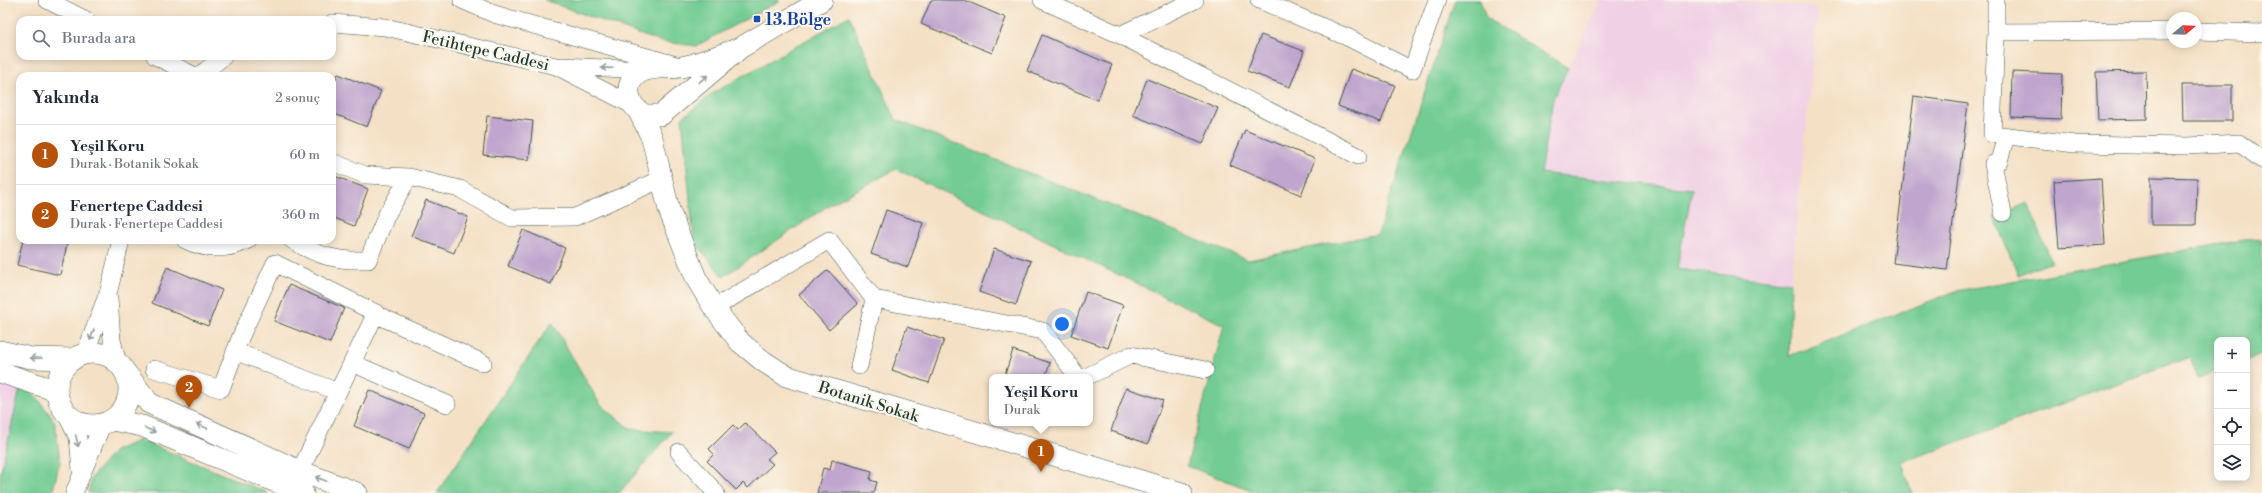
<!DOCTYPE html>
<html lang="tr">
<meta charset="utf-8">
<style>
body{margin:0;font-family:"Libre Bodoni",serif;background:#f2f2f3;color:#1f2937}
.controls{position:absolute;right:12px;bottom:12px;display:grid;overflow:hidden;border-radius:8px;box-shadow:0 2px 10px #0003}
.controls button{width:36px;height:36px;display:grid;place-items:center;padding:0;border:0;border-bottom:1px solid #e0e1e3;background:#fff;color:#1f2937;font:20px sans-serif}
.compass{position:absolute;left:2166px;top:12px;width:36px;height:36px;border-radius:50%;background:#fff;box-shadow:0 2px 10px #0003;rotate:71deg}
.you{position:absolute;left:1062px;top:324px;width:14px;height:14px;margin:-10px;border:3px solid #fff;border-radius:50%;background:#1a73e8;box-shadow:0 0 0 6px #1a73e833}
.badge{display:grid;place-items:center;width:26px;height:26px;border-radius:50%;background:#b45309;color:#fff;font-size:13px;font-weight:700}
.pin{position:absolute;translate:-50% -33px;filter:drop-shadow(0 1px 2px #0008)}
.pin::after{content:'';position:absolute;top:21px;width:14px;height:12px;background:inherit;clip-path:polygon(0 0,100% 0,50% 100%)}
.popup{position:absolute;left:989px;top:374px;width:104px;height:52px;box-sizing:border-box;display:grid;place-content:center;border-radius:8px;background:#fff;filter:drop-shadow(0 1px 3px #0005);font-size:13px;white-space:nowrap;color:#747a83}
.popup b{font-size:15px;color:#1f2937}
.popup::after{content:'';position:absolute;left:50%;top:100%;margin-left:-8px;border:8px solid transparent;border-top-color:#fff}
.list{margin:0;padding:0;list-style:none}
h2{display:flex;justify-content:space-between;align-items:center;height:52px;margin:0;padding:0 16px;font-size:17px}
h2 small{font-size:13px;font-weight:400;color:#747a83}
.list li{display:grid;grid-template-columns:26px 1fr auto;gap:12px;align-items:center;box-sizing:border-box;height:60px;padding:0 16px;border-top:1px solid #e0e1e3}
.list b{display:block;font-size:15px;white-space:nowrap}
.list p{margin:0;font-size:13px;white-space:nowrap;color:#747a83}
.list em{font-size:13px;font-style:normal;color:#747a83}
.icon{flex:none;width:22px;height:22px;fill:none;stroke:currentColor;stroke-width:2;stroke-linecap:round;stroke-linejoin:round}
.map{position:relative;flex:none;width:2262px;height:493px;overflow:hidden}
.search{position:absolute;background:#fff;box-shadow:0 2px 10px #0003;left:16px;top:16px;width:320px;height:44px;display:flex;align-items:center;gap:10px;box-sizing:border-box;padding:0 14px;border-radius:12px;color:#747a83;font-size:15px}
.panel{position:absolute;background:#fff;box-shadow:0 2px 10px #0003;left:16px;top:72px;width:320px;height:172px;border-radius:12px}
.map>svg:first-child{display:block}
.built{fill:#f0d0e4}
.green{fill:#72cc93;stroke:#488464}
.building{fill:#c0a6ce}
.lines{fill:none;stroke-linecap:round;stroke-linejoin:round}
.minor-casing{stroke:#3f554a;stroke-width:18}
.major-casing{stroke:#3f554a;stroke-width:22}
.minor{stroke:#fff;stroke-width:17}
.major{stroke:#fff;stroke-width:21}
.oneway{stroke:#8f9e9a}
.transit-dot{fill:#1a4fb4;stroke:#fbf7ec;stroke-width:1.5}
.labels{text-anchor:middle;stroke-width:4;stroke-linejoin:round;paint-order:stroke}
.transit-label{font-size:16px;font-weight:bold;fill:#164399;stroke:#fbf7ec;text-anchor:start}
.street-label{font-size:16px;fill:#1f3d34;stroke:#fbf7ec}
</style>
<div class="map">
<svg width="2262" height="493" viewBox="0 0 2262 493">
<rect width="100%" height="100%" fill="#fbf7ec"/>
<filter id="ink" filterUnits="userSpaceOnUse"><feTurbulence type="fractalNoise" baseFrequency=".025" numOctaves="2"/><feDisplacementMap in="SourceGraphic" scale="8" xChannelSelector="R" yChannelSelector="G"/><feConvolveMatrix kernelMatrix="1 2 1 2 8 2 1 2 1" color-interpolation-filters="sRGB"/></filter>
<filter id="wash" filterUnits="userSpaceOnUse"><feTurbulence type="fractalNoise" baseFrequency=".012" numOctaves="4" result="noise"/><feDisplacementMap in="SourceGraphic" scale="16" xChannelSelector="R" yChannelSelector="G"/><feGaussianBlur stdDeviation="0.9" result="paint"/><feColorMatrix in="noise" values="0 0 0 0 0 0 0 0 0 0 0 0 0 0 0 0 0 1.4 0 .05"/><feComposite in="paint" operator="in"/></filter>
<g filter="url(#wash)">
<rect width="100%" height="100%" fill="#f4e0c5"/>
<!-- built -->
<path class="built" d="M1601,0H1731L1818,8L1791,283L1677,269L1692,189L1540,173L1553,99Z
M0,380L21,384L0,475Z"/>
<!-- green -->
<path class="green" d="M544,0H781L696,46L658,41Z
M1455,0H1480L1486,18L1568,68L1553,99L1540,173L1692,189L1677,269L1791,283L1789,356L1956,291L2243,240L2262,239V355L2247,360V340H2217V371L2198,378L2190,357L1902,462L1912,493H1259L1187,466L1224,325L896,169L829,205L723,277L694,241L682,118L713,93L849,16L896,120L1248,260L1378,234Z
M2028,203L2052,262L2018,275L1994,217Z
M552,322L600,404L630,429L672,432L619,493H437Z
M21,384L37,397L55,422L60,462L52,493H0V475Z
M140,440L268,493H88L92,477L114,451Z"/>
<g id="blocks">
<!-- building -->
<path class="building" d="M931,0H964L1006,18L992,53L921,24Z
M1042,35L1112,65L1097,100L1027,71Z
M1261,35L1304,51L1290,87L1247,71Z
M1351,69L1395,85L1381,122L1338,106Z
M2146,71L2147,119L2098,120L2096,72Z
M2012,72L2062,74L2061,119L2011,117Z
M338,74L381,91L367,127L332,113V90Z
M1147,79L1218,108L1203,144L1133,115Z
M2182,85H2232V121H2183Z
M1914,96L1968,104L1947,270L1893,263Z
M487,116L533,121L529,160L483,155Z
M1245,130L1315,159L1301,195L1230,165Z
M332,175L368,189L354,226L332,217Z
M2151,177L2197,178L2196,225H2151Z
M2101,178L2105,245L2059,248L2054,181Z
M426,200L468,217L454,253L411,236Z
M886,210L923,223L908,267L871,254Z
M523,230L565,248L551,284L508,266Z
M23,240H68L60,275L17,265Z
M994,249L1031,261L1016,305L979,292Z
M167,267L222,290L208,326L152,303Z
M828,270L858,304L829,330L799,295Z
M289,285L344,308L330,343L274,321Z
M1086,292L1123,305L1108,348L1071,335Z
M907,327L944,340L929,383L892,370Z
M1013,350L1050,363L1045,377H1004Z
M1126,388L1163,400L1148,444L1111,431Z
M369,390L424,413L409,449L354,426Z
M745,423L775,452L767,459L773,464L748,488L743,483L736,490L707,461L714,454L709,449L733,425L738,430Z
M832,460L872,471L870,480L877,482L874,493H817L823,468L830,470Z"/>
</g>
</g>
<g filter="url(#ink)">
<use href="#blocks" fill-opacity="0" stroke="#3f554a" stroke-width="1"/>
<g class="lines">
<!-- minor casing -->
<g class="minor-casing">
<path id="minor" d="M47,0L86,20
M462,0L494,14L676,65
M1042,0L1120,35L1195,0
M1259,0L1349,38L1412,70L1437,0
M1996,0V32
M332,23L385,27L556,66L632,105
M2172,31L1996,32L1992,134L2075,144L2188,146L2239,143L2262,160
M2196,31L2262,33
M1120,35L1358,156
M155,56L195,76
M562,66L646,70
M199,76L224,56
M332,162L365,175L409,177L460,189L512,218L575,217L662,179
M2003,213L1993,164L1999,161L2006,136
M185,240C207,251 227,251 248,240
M292,240C319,257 337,261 368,260L387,214L409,177
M109,298L112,340L118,364
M714,308L829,240L874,299L1043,331L1078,377
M375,314L483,363
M235,351L338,392
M85,354L109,290L121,240
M352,363L447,404
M859,366L874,299
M154,369L221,389L241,336L275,263L376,313L300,471
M1086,377L1131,355L1205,370
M65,412L78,438L81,470
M679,452L716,493
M74,493L102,425"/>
</g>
<!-- major casing -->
<g class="major-casing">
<path id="major" d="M740,48C721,54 700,64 681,67C668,69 653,66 641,72C621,82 628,107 645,115H661L740,48L822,0
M639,112L652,138L669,210L696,278L714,308L740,342L763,361L786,376L1182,493
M0,351L31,358L74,359
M57 389a36 36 0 1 1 72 0a36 36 0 1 1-72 0Z
M0,372L57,391
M126,373L149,403L300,471L357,493
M112,420L142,426L303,493"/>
</g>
<!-- minor -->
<use href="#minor" class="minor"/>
<!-- major -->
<use href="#major" class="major"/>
</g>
<!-- one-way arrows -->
<defs><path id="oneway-shaft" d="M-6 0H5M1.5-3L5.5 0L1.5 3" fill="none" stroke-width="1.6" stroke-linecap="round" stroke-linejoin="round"/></defs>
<g class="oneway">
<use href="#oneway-shaft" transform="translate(607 68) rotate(-178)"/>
<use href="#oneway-shaft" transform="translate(703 79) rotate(-40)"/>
<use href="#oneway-shaft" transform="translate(92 335) rotate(111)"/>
<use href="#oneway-shaft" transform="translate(36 358) rotate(-178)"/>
<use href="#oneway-shaft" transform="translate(202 426) rotate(-156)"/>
<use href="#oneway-shaft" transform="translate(150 430) rotate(23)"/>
<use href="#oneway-shaft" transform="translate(77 441) rotate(77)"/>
<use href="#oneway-shaft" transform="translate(321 479) rotate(-159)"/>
</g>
</g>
<!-- markers -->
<rect class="transit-dot" x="753" y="15" width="8" height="8" rx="2"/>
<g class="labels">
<!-- transit labels -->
<g class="transit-label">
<text x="765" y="25">13.Bölge</text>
</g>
<!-- street labels -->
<g class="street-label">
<text transform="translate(486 50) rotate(13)" y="6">Fetihtepe Caddesi</text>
<text transform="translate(869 401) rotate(17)" y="6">Botanik Sokak</text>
</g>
</g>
</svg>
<div class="controls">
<button>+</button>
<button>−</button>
<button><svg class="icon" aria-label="locate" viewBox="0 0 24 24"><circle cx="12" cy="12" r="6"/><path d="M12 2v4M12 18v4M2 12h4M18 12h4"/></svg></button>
<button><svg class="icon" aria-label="layers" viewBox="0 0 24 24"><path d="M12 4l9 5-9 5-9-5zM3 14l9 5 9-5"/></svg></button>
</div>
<svg class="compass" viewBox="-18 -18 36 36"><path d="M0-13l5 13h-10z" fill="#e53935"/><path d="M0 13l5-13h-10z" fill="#747a83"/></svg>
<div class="you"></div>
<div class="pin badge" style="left:1041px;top:472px">1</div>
<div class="popup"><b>Yeşil Koru</b>Durak</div>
<div class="pin badge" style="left:189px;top:408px">2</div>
<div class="search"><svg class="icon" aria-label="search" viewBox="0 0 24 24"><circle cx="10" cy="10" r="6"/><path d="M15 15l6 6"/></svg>Burada ara</div>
<section class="panel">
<h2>Yakında<small>2 sonuç</small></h2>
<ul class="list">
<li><span class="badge">1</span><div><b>Yeşil Koru</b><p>Durak · Botanik Sokak</p></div><em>60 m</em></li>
<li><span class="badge">2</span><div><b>Fenertepe Caddesi</b><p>Durak · Fenertepe Caddesi</p></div><em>360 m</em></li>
</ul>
</section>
</div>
